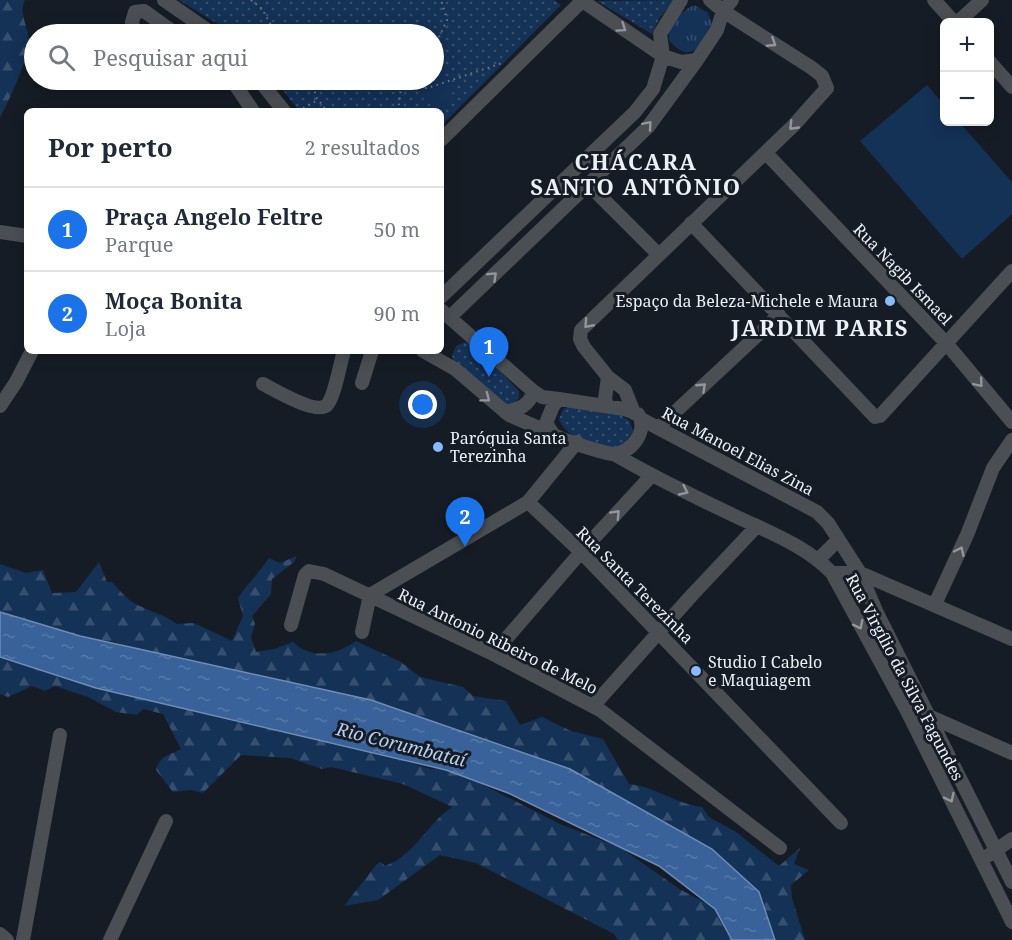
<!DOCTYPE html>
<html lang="pt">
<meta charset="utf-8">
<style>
body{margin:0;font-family:"Noto Serif",serif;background:#f2f2f3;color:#1f2937}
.controls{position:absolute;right:18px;top:18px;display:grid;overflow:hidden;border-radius:9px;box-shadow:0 3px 15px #0003}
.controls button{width:54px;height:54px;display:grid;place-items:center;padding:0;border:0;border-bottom:2px solid #e0e1e3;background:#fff;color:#1f2937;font:30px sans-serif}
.you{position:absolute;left:423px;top:405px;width:21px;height:21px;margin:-15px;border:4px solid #fff;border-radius:50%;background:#1a73e8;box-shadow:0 0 0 9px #1a73e833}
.badge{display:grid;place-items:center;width:39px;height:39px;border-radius:50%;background:#1a73e8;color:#fff;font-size:20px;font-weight:700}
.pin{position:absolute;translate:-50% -50px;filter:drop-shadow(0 2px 3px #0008)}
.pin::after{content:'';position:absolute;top:32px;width:21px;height:18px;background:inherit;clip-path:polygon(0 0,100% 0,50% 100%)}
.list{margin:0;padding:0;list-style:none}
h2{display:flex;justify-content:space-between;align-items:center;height:78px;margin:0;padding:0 24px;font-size:26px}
h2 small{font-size:20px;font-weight:400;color:#747a83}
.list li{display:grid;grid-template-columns:39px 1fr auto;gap:18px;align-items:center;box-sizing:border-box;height:84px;padding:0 24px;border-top:2px solid #e0e1e3}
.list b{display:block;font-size:22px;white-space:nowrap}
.list p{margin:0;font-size:20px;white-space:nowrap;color:#747a83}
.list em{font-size:20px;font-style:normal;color:#747a83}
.icon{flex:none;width:33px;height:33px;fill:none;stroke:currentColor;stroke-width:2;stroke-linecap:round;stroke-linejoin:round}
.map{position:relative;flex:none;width:1012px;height:940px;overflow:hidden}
.search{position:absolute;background:#fff;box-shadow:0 3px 15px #0003;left:24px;top:24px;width:420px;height:66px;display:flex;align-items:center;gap:15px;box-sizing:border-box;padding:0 21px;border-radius:33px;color:#747a83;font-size:22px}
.panel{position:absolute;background:#fff;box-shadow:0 3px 15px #0003;left:24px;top:108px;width:420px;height:246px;border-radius:9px}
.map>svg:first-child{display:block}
.grass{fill:url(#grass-tufts)}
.forest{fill:url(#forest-firs)}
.park{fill:url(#park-dots)}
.pitch{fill:#143156}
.water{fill:url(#water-ripples);stroke:#6e8db5;stroke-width:1.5}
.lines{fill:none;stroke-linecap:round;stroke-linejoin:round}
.path{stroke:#757b83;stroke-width:2;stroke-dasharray:1.5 4.5;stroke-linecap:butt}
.minor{stroke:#4b4e53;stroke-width:14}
.oneway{stroke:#93979d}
.poi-dot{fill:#88bafc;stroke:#161c25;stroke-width:2}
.labels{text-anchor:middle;stroke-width:6;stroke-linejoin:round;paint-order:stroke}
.street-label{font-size:16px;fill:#ecf1f7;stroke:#161c25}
.poi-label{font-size:16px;fill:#ecf1f7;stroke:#161c25;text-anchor:start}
.water-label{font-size:18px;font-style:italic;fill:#b7cfef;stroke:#161c25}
.district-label{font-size:22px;font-weight:bold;letter-spacing:1.5px;fill:#ecf1f7;stroke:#161c25}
</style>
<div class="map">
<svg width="1012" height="940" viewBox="0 0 1012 940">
<defs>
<pattern id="grass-tufts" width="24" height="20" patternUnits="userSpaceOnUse" patternTransform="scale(1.5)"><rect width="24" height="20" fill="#143156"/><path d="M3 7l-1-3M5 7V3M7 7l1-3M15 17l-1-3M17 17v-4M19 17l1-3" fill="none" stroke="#364f6f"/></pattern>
<pattern id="forest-firs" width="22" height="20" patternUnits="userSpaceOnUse" patternTransform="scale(1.5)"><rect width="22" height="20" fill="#143156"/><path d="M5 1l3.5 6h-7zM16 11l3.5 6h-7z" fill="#364f6f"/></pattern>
<pattern id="park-dots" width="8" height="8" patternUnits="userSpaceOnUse" patternTransform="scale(1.5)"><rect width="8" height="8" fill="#143156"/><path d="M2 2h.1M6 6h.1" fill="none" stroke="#364f6f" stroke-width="1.8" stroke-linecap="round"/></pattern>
<pattern id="water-ripples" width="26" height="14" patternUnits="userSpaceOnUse" patternTransform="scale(1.5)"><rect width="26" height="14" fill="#386299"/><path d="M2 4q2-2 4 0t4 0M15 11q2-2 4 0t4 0" fill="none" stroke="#5579a8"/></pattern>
</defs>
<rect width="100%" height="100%" fill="#161c25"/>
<!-- grass -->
<path class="grass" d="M695,5L708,13L713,26C701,45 690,66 669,40C668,25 681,10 695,5Z"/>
<!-- forest -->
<path class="forest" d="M0,0H25C18,13 29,28 29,42C28,60 9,100 0,118Z
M297,556L294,562L272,579L271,594L252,616L255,624L251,637L256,652L274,649L293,642C312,660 336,655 356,641L401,662L420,677L463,687L473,696L506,701L520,725L542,717L571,731L603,739L629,784C656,787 676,804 702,807L709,817L736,832L779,866L800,848L794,864L809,870L791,885L792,898L805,940H760L703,859L115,642L63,635L0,615V564L26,573L43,570L52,593L76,592L99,562L107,582H112C121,592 129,602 142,607C155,613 165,615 177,624L194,623L232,641L243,616L238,598C248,583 259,573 269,558L280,563Z
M0,640L431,769L443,768L480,783L560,824L621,848L681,890L712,906L723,918L735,940H618L614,934L476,863L440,855L378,900L344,906L377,864L381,862L385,866C414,856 428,823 452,807L403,784L331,767L322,769L290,758L241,755L203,793L191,790L173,792L156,770C159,756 170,755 181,749L163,714L143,709L137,715L116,712L88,697L55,686L45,691L32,686L8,697L0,694Z"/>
<!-- park -->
<path class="park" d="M179,0H554L561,5L441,126V111H299L275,80H434V34H234Z
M675,0L660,17L652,34L597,1Z
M465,342L474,344L519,391V397L515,404H506L454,363L452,355L456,346Z
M573,405L619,414L630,421L633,432L619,449C599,446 566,440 559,419L563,409Z"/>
<!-- pitch -->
<path class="pitch" d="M437,74L457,85L443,110L423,99Z
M927,85L944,105V122H959L1012,182V214L962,259L860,141Z"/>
<!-- water -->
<path class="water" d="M0,612L80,636L371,700L570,769L712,849L759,892L775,940H732L715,909L659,866L508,793L446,770L96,688L0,657Z"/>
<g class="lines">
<!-- path -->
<path class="path" d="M251,0L262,9L276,34
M434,48L447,20L441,0
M312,80L316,97L327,111
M401,88H428L502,63
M298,111L318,100
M398,111L401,88L410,80"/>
<!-- minor -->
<path class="minor" d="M164,0L213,34
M681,0L660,34L663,56L681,62L697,60L717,30L723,11L710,0
M934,0L954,22
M958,22L982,0
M158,34L134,30L132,22L135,12L144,11L176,34
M990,62L1012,87
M232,80L253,111
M259,80L284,111
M441,140L583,0
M766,153L946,343L1012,422
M588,184L658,254
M691,223L875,417L880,416L1012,271
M0,232L27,236
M441,297L635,112L653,89L663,56L581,0
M441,310L533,391L542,397L559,399
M451,316L648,127L697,60
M423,351L455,369L509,415L553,434
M362,383L372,351
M263,384C275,390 316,415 327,405C335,396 340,363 344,351
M559,399L624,409L638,414C649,430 631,454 613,454C603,453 562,440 554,435C551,432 548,426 546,423L553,406Z
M0,406L16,382L32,351
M607,406L605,399L608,377
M505,412C519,409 530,406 533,391
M634,413L625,390L608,377L584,347L580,339L581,330L793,126L827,88L822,76L812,68L723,11L732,0
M641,419L817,512L828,523L860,573L876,611L1012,882
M659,427L779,315
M614,454C653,477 693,496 733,515C768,532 805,545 832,573L907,711L1012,922
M528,502L581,552L841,823
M819,559L838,540
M832,573H860L1012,639
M935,604L967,535L993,468L1012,440
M291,625L305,575L309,571L324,574L493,654L600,710L780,848
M362,632L370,595L528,502L577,442
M493,654L581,552L651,476
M593,706L692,595L757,526
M924,714L1012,753
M989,855L1012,839
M0,934L7,940
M23,940L60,735
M110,940L166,821"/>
</g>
<!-- one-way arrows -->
<defs><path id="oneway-chevron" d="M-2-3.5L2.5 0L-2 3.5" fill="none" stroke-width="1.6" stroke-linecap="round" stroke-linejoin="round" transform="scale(1.5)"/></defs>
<g class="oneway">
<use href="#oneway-chevron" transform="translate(622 28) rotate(34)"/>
<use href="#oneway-chevron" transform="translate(772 43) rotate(33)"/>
<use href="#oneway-chevron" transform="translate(648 125) rotate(-49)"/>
<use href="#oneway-chevron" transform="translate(793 126) rotate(134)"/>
<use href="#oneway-chevron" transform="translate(493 276) rotate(-44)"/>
<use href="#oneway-chevron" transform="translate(588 324) rotate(132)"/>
<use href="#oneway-chevron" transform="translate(979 383) rotate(50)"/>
<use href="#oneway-chevron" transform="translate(702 387) rotate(-43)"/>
<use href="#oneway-chevron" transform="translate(486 398) rotate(37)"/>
<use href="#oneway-chevron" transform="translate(684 491) rotate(25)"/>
<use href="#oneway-chevron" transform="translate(616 514) rotate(-47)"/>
<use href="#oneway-chevron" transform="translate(960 551) rotate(-65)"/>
<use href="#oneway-chevron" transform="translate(859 625) rotate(63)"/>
<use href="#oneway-chevron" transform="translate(950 798) rotate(64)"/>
</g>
<!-- markers -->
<g class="poi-dot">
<circle cx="890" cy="301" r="6"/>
<circle cx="438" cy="447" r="6"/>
<circle cx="696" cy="671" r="6"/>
</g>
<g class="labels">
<!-- street labels -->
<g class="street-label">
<text transform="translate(903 274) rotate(46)" y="6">Rua Nagib Ismael</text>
<text transform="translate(738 451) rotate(28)" y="6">Rua Manoel Elias Zina</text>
<text transform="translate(635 585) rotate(45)" y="6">Rua Santa Terezinha</text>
<text transform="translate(498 641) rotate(26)" y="6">Rua Antonio Ribeiro de Melo</text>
<text transform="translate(905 677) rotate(62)" y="6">Rua Virgílio da Silva Fagundes</text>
</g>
<!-- poi labels -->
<g class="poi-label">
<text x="878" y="307" text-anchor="end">Espaço da Beleza-Michele e Maura</text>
<text x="450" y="444">Paróquia Santa<tspan x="450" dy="18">Terezinha</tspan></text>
<text x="708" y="668">Studio I Cabelo<tspan x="708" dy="18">e Maquiagem</tspan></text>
</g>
<!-- water labels -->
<g class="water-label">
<text transform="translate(401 745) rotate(14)" y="6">Rio Corumbataí</text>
</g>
<!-- district labels -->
<g class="district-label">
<text x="636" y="170">CHÁCARA<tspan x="636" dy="25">SANTO ANTÔNIO</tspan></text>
<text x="820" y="336">JARDIM PARIS</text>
</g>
</g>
</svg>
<div class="controls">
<button>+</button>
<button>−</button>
</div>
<div class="you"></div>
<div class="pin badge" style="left:489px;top:377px">1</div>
<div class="pin badge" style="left:465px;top:547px">2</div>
<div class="search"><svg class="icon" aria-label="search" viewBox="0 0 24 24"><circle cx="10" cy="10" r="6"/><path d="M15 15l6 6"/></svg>Pesquisar aqui</div>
<section class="panel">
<h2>Por perto<small>2 resultados</small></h2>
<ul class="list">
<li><span class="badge">1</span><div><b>Praça Angelo Feltre</b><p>Parque</p></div><em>50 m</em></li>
<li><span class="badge">2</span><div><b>Moça Bonita</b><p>Loja</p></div><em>90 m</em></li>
</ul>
</section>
</div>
